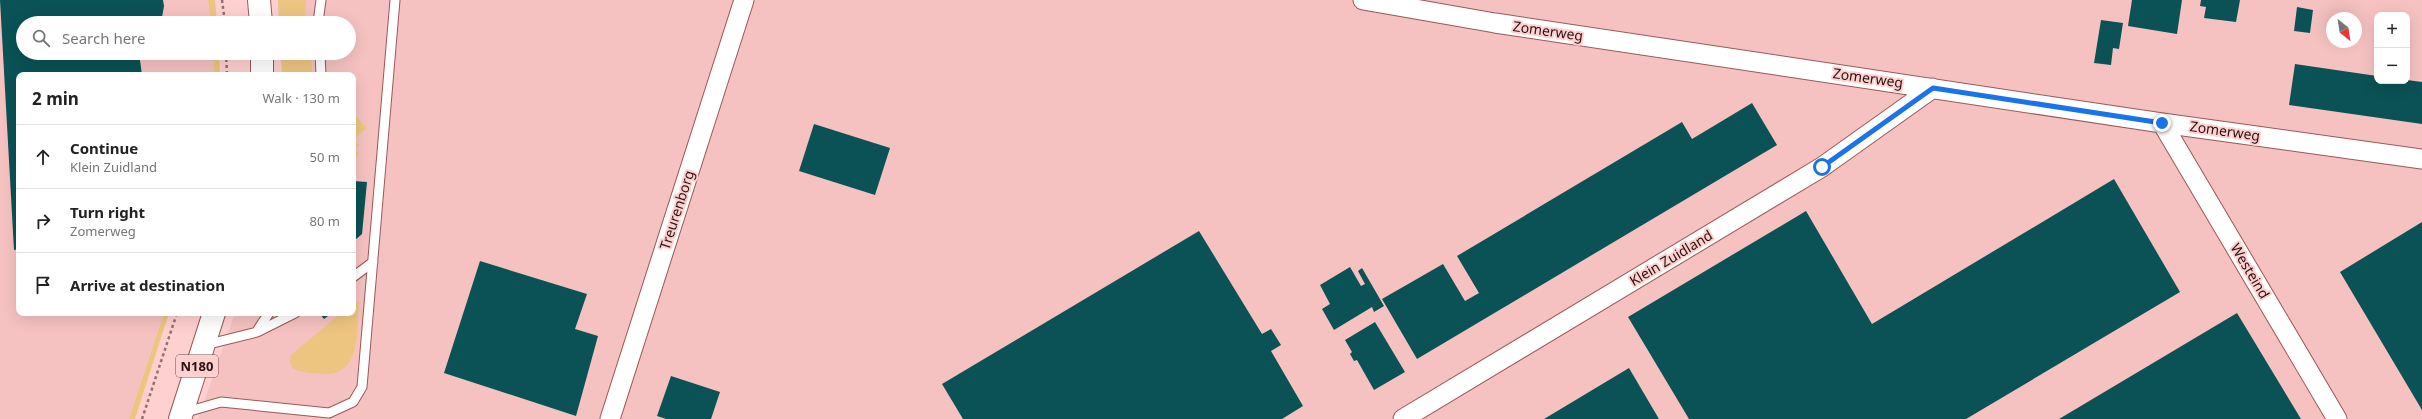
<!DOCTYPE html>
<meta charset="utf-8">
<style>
body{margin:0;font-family:"Noto Sans",sans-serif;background:#f6f6f6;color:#222}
.controls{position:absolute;right:12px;top:12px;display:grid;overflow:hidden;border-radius:8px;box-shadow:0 4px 16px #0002}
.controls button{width:36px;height:36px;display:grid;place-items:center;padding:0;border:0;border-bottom:1px solid #e0e0e0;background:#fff;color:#222;font:20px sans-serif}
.compass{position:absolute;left:2326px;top:12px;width:36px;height:36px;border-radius:50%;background:#fff;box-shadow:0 4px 16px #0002;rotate:150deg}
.stop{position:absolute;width:12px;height:12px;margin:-9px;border:3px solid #1a73e8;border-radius:50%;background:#fff}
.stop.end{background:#1a73e8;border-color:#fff;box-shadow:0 1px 4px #0008}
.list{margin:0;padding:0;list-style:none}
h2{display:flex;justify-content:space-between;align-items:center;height:52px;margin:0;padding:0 16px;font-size:17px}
h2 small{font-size:13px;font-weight:400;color:#767676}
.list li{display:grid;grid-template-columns:26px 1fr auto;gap:12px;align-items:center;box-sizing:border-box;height:64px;padding:0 16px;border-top:1px solid #e0e0e0}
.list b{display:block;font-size:15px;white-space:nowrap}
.list p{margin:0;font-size:13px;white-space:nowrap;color:#767676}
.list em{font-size:13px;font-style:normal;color:#767676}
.icon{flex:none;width:22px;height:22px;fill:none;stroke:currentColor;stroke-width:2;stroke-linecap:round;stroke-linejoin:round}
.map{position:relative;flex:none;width:2422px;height:419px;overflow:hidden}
.search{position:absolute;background:#fff;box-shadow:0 4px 16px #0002;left:16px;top:16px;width:340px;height:44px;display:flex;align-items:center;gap:10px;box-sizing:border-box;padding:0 14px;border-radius:22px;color:#767676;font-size:15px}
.panel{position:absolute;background:#fff;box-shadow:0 4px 16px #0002;left:16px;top:72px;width:340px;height:244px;border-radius:8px}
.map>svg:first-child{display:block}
.built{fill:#f5c2c1;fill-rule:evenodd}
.green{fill:#edc581}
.building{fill:#0a5255}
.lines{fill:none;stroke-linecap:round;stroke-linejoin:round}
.lane-casing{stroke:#995859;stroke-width:11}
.street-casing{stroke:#995859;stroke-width:21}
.primary-casing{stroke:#995859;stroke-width:24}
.path{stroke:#926e6e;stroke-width:2.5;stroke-dasharray:3 3;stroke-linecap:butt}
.lane{stroke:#fff;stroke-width:9}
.street{stroke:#fff;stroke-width:19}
.primary{stroke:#fff;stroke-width:22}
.route{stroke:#1a73e8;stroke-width:5}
.labels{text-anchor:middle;stroke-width:4;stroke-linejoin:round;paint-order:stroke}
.shield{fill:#fed0cf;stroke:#6b4a4b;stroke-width:1}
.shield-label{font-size:13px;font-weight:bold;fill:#2c1112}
.street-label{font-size:14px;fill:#2c1112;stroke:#fed0cf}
</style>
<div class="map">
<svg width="2422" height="419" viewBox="0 0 2422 419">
<rect width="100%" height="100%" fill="#fed0cf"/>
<!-- built -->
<path class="built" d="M0,0H208L211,23H23V53H213L214,75H19V313H164L129,419H0Z
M278,0H2422V419H198L235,313H353V75H282L281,53H349V23H279ZM2377,15H2407V81H2377ZM2332,18H2356V42H2332Z"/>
<!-- green -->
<path class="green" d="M208,0H215L217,23H211Z
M278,0H306L305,23H279Z
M213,53H219L220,75H214Z
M281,53H308L312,64V75H282Z
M353,113L367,128L354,139L359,145L355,149L359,154L354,160Z
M359,302C357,330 362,377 322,374C311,373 302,373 292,368L290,361L291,355L341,313H353V303Z
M164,313H169L135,419H129Z"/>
<!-- building -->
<path class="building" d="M0,0H163L164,6L161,23H23V53H139L142,75H19V249L14,250Z
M2132,0H2182L2177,34L2128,26Z
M2201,0H2240L2236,22L2204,18L2206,7L2200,6Z
M2297,7L2313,10L2310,33L2294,31Z
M2101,20L2123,23L2119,49L2113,48L2111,65L2094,63Z
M2295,64L2377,76V81L2407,80L2422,82V124L2289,105Z
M1752,103L1777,145L1417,359L1382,299L1443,264L1465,301L1479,293L1457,256L1682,122L1692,139Z
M814,124L890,148L875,195L799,171Z
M2114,179L2180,292L1966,419H1689L1628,317L1806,211L1872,324Z
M353,181L367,182L362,234L353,242Z
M2422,222V410L2340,272Z
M1199,231L1262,334L1271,329L1281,345L1271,351L1303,406L1282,419H963L942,384Z
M480,261L587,294L575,329L598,336L576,416L444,373Z
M1350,267L1361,286L1365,284L1358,271L1362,268L1384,306L1374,312L1372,307L1334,330L1322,309L1330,304L1320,285Z
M319,313H332L324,319Z
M2237,313L2301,419H2059Z
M1375,322L1405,372L1374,390L1357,360L1354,361L1350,354L1352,352L1345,340Z
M1629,368L1659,419H1544Z
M671,376L720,392L711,419H666L657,416Z"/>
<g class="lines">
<!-- lane casing -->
<g class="lane-casing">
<path id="lane" d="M318,23L321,0
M320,53L321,75
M353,277L373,262
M257,331L269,313
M205,345L257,332L295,313
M183,413L221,402L329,413L353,402L362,387L395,0"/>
</g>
<!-- street casing -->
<g class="street-casing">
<path id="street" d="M1363,0L1495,23L2162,123L2422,159
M2162,123L2337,419
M610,419L744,0
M1403,419L1822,167L1933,88"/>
</g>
<!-- primary casing -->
<g class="primary-casing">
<path id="primary" d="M259,0L261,23
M262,53V75
M180,419L214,313"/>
</g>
<!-- path -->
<path class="path" d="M222,0L225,23
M226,53L227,75
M142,419L177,313"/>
<!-- lane -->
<use href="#lane" class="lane"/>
<!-- street -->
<use href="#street" class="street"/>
<!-- primary -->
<use href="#primary" class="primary"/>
</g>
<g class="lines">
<!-- route -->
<path class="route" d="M1822,167L1933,88L2162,123"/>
</g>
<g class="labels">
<!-- shield labels -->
<rect class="shield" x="176" y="355" width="42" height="22" rx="3"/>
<g class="shield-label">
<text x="197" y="371">N180</text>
</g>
<!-- street labels -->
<g class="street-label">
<text transform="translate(1548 31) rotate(8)" y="5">Zomerweg</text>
<text transform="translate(1868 78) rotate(8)" y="5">Zomerweg</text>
<text transform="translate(2225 131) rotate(8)" y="5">Zomerweg</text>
<text transform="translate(677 210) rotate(-72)" y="5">Treurenborg</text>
<text transform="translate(1671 258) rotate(-31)" y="5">Klein Zuidland</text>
<text transform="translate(2250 271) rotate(59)" y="5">Westeind</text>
</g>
</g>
</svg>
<div class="controls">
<button>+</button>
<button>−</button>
</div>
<svg class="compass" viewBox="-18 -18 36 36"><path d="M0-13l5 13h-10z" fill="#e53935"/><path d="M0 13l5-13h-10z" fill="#767676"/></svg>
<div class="stop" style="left:1822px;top:167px"></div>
<div class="stop end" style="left:2162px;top:123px"></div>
<div class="search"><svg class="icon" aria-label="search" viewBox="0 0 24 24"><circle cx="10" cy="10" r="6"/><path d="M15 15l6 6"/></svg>Search here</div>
<section class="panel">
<h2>2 min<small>Walk · 130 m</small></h2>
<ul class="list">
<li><svg class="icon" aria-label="ahead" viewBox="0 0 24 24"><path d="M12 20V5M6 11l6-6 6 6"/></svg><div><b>Continue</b><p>Klein Zuidland</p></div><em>50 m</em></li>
<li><svg class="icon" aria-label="right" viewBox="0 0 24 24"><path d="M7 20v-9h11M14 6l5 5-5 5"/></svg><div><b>Turn right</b><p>Zomerweg</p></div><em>80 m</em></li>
<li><svg class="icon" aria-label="arrive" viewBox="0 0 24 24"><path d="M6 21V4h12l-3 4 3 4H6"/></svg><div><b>Arrive at destination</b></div></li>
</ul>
</section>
</div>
